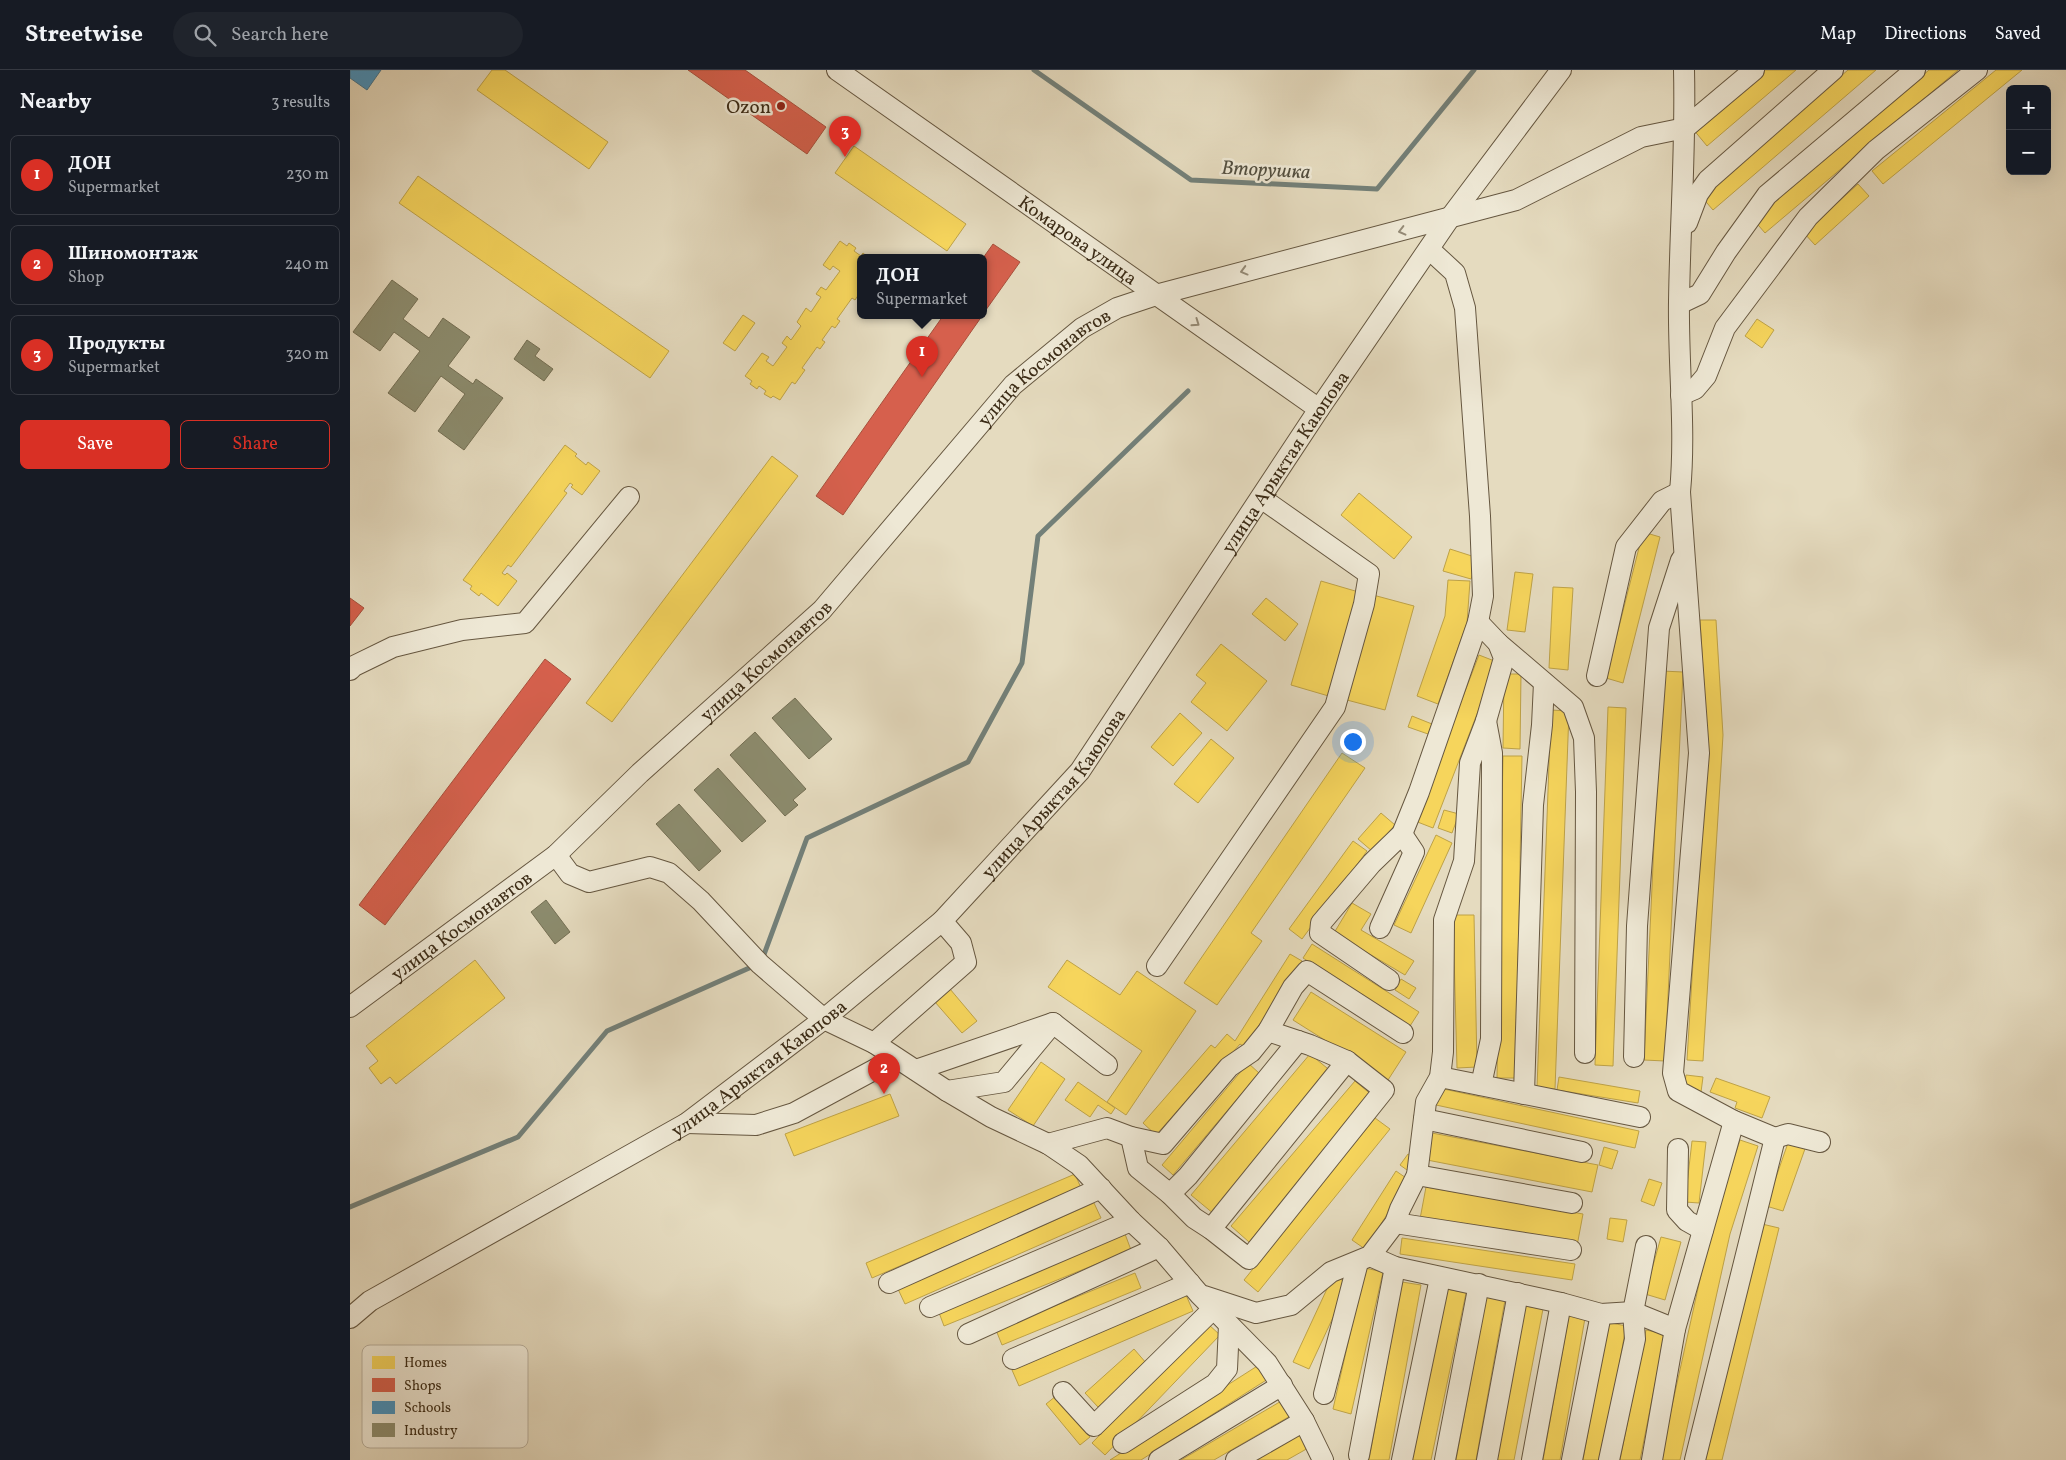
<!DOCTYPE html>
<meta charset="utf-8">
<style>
body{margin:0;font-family:Vollkorn,serif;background:#20242c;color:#f1f3f6}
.controls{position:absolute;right:15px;top:15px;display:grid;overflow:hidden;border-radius:8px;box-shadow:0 5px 20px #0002}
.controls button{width:45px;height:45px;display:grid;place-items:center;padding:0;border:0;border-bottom:1px solid #363941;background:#171b24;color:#f1f3f6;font:25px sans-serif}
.you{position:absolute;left:1002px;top:671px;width:18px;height:18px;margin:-12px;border:4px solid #fff;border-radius:50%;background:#1a73e8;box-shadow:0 0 0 8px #1a73e833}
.badge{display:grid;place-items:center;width:32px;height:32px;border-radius:50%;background:#d93025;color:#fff;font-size:16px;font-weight:700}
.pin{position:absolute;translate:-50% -41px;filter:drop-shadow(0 1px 2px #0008)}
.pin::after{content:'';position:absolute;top:26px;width:18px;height:15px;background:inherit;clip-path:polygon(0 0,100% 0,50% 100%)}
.popup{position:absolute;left:507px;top:184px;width:130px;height:65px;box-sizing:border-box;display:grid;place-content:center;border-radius:8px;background:#171b24;filter:drop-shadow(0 1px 4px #0005);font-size:16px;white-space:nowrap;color:#9ea1a6}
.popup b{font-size:19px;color:#f1f3f6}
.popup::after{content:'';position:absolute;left:50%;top:100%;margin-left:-10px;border:10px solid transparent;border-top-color:#171b24}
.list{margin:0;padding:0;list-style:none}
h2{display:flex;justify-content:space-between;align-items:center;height:65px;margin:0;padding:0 20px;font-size:21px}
h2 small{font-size:16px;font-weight:400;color:#9ea1a6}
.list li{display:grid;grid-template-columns:32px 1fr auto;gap:15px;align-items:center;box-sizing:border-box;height:80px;margin:0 10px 10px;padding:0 10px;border:1px solid #363941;border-radius:8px}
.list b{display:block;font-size:19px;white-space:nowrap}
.list p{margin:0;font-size:16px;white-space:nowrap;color:#9ea1a6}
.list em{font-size:16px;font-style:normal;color:#9ea1a6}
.actions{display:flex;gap:10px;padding:15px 20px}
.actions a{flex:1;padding:11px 0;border:1px solid #d93025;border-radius:8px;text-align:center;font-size:18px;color:#d93025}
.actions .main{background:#d93025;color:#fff}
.icon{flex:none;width:28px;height:28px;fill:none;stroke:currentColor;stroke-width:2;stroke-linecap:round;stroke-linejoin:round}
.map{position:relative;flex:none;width:1716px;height:1390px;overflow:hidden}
header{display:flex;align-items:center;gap:30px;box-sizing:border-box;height:70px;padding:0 25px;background:#171b24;border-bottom:1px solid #363941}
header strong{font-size:24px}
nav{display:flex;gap:28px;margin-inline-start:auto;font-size:18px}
.search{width:350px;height:45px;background:#20242c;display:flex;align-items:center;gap:12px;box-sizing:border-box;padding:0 18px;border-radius:28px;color:#9ea1a6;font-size:19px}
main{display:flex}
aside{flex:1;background:#171b24}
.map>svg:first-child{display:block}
.homes{fill:#f6d55c;stroke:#bea247}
.shops{fill:#d6604d;stroke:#a8503c}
.schools{fill:#4393c3;stroke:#41748f}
.industry{fill:#8c8c6e;stroke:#746f54}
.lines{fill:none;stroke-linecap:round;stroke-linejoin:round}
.stream{stroke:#738079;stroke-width:5}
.minor-casing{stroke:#665740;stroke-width:22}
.minor{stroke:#eee8d5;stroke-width:20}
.oneway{stroke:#948a76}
.poi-dot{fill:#8f2418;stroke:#eee8d5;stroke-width:2}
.labels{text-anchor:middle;stroke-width:5;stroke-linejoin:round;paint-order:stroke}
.poi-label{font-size:19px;fill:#3b2b16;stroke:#eee8d5;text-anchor:end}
.street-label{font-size:19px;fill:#3b2b16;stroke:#eee8d5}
.water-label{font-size:20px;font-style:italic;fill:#524e3f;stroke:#eee8d5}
.key{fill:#eee8d5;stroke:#b8af9c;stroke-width:1}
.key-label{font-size:14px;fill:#3b2b16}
</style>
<header>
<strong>Streetwise</strong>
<div class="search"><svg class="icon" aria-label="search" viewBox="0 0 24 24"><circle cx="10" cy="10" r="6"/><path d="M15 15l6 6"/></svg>Search here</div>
<nav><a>Map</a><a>Directions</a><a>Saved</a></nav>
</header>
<main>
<aside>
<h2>Nearby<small>3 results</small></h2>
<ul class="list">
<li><span class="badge">1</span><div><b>ДОН</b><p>Supermarket</p></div><em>230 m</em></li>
<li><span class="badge">2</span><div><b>Шиномонтаж</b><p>Shop</p></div><em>240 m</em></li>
<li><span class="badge">3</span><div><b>Продукты</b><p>Supermarket</p></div><em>320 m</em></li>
</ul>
<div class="actions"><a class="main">Save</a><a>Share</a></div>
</aside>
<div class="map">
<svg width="1716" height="1390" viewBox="0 0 1716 1390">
<rect width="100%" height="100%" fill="#e5dbbf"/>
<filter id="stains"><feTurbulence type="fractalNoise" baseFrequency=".004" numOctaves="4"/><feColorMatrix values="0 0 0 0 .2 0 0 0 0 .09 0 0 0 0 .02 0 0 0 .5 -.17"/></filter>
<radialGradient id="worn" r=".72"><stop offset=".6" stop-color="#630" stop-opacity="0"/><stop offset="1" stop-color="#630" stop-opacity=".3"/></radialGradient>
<!-- homes -->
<path class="homes" d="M142,0H155L258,72L239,99L127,20Z
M1412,0H1446L1357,76L1343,59Z
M1498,0H1526L1363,140L1351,126Z
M1579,0H1608L1415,163L1403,149Z
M1646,0H1672L1533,114L1522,101Z
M504,76L616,154L597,181L485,103Z
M68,106L319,281L300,308L49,133Z
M1508,114L1519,126L1465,175L1454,163Z
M490,171L497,176L499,173L506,178L504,181L511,186L513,183L519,188H511V221L505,230L502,228L487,249L490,251L485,258L482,256L472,270L475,272L470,279L467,277L452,298L455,300L445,314L442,312L430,330L423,326L421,328L414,324L416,321L409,316L407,319L400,314L402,311L395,306L412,283L419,287L416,291L423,296L437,277L432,273L437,266L441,270L451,256L447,252L456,238L461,242L471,227L466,224L471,217L476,220L490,201L483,196L480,200L473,195Z
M393,245L405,253L385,281L373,273Z
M1407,249L1424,260L1412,278L1395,266Z
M215,375L227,384L225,386L236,395L238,392L250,401L232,425L221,417L223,415L220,413L214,421L217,423L161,497L158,495L152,503L155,505L157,503L167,511L148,536L131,523L129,526L120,519L122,516L113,510Z
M422,386L448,406L262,652L236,633Z
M1009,423L1062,467L1044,489L991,445Z
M1293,462L1310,467L1273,613L1256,608Z
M1100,479L1128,488L1121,509L1093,501Z
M1165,502L1183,504L1175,562L1157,560Z
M1098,510L1120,511L1117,553L1088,634L1067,626L1095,546Z
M971,511L1012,523L982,627L941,615Z
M1203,517L1223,518L1218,600L1199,598Z
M1023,525L1064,536L1035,640L993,629Z
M916,528L948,554L935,571L902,544Z
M1350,550H1366L1373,665L1353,991L1337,990L1357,666Z
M871,574L917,611L877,661L841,632L856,613L846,605Z
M1129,585L1147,592L1083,758L1065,751Z
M1312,601L1333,602L1315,991L1294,990Z
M1154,604H1171L1170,679L1153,678Z
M1258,637L1276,638L1263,996L1245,995Z
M1201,640L1219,641L1205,1019L1187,1018Z
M830,643L852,663L823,696L801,677Z
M1062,646L1082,654L1078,664L1058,657Z
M861,669L884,688L848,733L824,714Z
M992,683L1015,698L901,863L912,871L867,935L834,913Z
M1153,686H1172L1166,1008H1147Z
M1094,740L1109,744L1102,763L1088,758Z
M1031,743L1045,755L1022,781L1008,769Z
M1086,765L1102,773L1061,863L1044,855Z
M1003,771L1017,781L952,869L939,859Z
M1002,833L1021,844L1011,860L1064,891L1055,905L984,863Z
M1103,845H1124L1127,997L1107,998Z
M962,874L1069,942L1060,956L953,888Z
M940,884L952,891L896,978L890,974L877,989L875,987L806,1065L793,1053L861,975L865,978L877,964L885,971Z
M125,890L155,928L46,1014L40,1007L31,1014L19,998L28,991L16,976Z
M717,890L770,925L787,901L846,941L776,1045L757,1032L792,981L698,917Z
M1051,909L1066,918L1059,929L1045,920Z
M600,919L627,951L612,963L585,932Z
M961,922L1056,982L1038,1010L943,950Z
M960,984L983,1003L864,1144L841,1125Z
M691,992L715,1009L683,1056L658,1040Z
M898,993L909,1003L823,1105L812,1095Z
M1336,1005L1353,1007L1351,1022L1334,1020Z
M1209,1007L1290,1021L1288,1033L1207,1020Z
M1366,1008L1420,1027L1412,1048L1385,1038L1387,1032L1360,1022Z
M1005,1011L1023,1026L899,1172L881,1156Z
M728,1012L765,1038L761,1044L748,1035L740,1047L715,1030Z
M1089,1018L1289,1061L1285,1078L1086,1035Z
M540,1024L549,1046L444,1086L435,1064Z
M1025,1048L1040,1059L908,1222L894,1210Z
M1082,1063L1248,1095L1242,1122L1077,1090Z
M1390,1070L1408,1076L1380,1164L1330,1390H1310L1361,1160Z
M1439,1070L1456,1076L1433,1141L1416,1136Z
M1342,1071L1356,1072L1349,1133L1335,1132Z
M1254,1077L1268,1081L1262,1099L1249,1095Z
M1058,1084L1065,1088L1057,1100L1050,1095Z
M1046,1101L1059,1110L1015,1179L1002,1170Z
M725,1104L731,1118L522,1208L516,1193Z
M1299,1109L1312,1113L1304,1136L1291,1131Z
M1076,1117L1233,1144L1227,1176L1070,1149Z
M744,1133L751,1148L555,1234L548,1219Z
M1260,1148L1277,1150L1273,1172L1257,1169Z
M1412,1154L1429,1158L1372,1390H1354Z
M775,1164L781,1180L594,1256L588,1240Z
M1311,1167L1331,1172L1315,1230L1295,1224Z
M1052,1168L1225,1194L1222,1210L1050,1184Z
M1015,1198L1033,1202L1001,1344L983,1339Z
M785,1203L791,1218L652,1275L646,1260Z
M983,1206L999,1213L959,1299L943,1292Z
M1052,1212L1071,1215L1039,1390H1019Z
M1097,1219L1116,1223L1081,1390H1061Z
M836,1225L843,1241L669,1316L662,1300Z
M1136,1227L1155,1230L1126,1390H1106Z
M1175,1236L1193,1239L1164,1390H1145Z
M1219,1245L1235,1248L1210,1390H1193Z
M1257,1252L1276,1256L1253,1390H1233Z
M857,1253L870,1265L755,1385L742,1373Z
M1296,1260L1315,1264L1290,1390H1270Z
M784,1279L797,1294L748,1337L735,1323Z
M912,1293L921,1307L791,1390H760Z
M706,1326L740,1367L730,1375L696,1334Z
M933,1330L942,1345L864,1390H831Z
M950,1360L960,1377L937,1390H899Z"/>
<!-- shops -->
<path class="shops" d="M338,0H395L476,57L457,84Z
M643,174L670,192L633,244V188Z
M593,246H632L493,445L466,426Z
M0,528L14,538L0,556Z
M195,589L221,609L35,855L9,835Z"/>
<!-- schools -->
<path class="schools" d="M0,0H31L17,20L0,8Z"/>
<!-- industry -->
<path class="industry" d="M42,210L68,229L53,249L79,268L93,248L120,267L98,296L123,314L126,309L153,328L114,380L88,361L115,324L91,306L65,342L38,323L70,281L44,262L30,281L3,262Z
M177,270L190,279L185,286L203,299L194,311L164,289Z
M445,628L482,669L459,689L422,648Z
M405,662L456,719L443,730L448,735L435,746L380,685Z
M368,698L416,751L392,772L344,720Z
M329,734L371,781L349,801L306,754Z
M196,830L220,862L205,874L181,842Z"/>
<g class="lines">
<!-- stream -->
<path class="stream" d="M684,0L841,110L1027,119L1124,0
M412,890L457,768L618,692L672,593L688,466L838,321
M0,1137L168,1067L257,961L406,895"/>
<!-- minor casing -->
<g class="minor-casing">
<g id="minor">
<path id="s1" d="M487,0L969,339"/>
<path d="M1334,0C1336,77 1330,155 1329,232C1328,295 1336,359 1330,422L1349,683L1323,1003L1328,1021L1384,1051L1425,1068L1345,1390"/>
<path d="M1337,153L1348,124L1358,110L1483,0"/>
<path d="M1329,234L1350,224L1376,182L1417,125L1565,0"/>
<path d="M1331,325L1345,319L1356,306L1375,258L1458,147L1526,80L1627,0"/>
<path d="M1148,573L1223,637L1234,668L1236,722L1235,983"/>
<path d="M0,600L4,596L43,577L112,560L175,553L279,427"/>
<path d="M1247,606L1276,477L1312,431L1330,422"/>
<path d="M206,785L220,804L239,812L300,797L319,803L351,831L410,894L474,949L524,973L597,1021L641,1047L698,1074L729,1095L781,1151L809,1177L850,1225L917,1293L954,1351L973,1390"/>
<path d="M1030,858L1064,782L1052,764"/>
<path d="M807,896L985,637L1014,534L1019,504L911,428"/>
<path d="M1039,910L970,863L971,853L1022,793L1052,764L1069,722L1128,552L1133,526L1130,446L1115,238L1105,203L1079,179"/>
<path id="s2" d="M0,937L206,785L290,703L472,540L663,315L732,258L767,238L806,225L1166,130L1291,67L1335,58L1404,0"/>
<path d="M524,973L616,892L611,873L592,851"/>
<path d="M1284,987L1287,856L1309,558L1331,490"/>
<path d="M566,1000L703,953L757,995"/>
<path d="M1090,1007L1290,1047"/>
<path d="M1131,1015L1141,969L1142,683L1136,651"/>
<path d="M597,1021L654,1012L703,953"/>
<path d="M1174,1024L1183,735L1192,655L1194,613"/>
<path d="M1074,1049L1232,1082"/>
<path d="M337,1053L406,1055L444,1043L546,988"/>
<path d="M781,1067L788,1098L820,1124L844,1148L861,1159L899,1189L1034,1020L997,991L960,975L918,961"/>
<path d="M1425,1068L1438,1064L1470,1072"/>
<path d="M698,1074L757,1058L781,1067L813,1074L879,997L901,982L918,961L943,917L957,901L1053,963"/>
<path d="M1328,1079L1327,1140L1337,1151L1353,1160"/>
<path d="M1067,1105L1222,1133"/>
<path d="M820,1124L838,1106L948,971"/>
<path d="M1045,1153L1221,1180"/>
<path d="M861,1159L997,991"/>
<path d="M1020,1186L1045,1197L1211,1233L1251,1244L1283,1242L1325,1259"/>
<path d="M539,1213L751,1118"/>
<path d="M854,1226L906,1243L941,1235L981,1202L1020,1186L1045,1153L1050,1139L1067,1105L1076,1032L1090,1007L1093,982L1094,850L1114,791L1120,693L1136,651L1154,588L1148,573L1128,552"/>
<path d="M580,1237L781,1151"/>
<path id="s3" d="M0,1248L20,1231L337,1053L474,949L592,851L730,701L969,339L1099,149L1211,0"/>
<path d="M618,1264L809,1177"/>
<path d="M663,1289L840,1213"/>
<path d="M713,1322L744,1356L863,1239"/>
<path d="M974,1324L1008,1192"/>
<path d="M773,1373L865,1314L877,1299L879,1255"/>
<path d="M1009,1385L1045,1197"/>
<path d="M809,1390L932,1315"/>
<path d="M886,1390L954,1351"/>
<path d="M1052,1390L1090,1208"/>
<path d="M1095,1390L1129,1214"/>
<path d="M1137,1390L1168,1223"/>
<path d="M1182,1390L1211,1233"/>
<path d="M1222,1390L1251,1244"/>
<path d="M1259,1390L1285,1269L1283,1242L1296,1176"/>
<path d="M1302,1390L1325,1259L1384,1051"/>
</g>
</g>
<!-- minor -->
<use href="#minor" class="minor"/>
</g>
<!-- one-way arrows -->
<defs><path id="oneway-chevron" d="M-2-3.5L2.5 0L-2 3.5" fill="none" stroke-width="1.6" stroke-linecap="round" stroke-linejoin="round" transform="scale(1.25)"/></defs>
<g class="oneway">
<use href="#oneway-chevron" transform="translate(1052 161) rotate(166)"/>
<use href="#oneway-chevron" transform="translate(894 201) rotate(165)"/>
<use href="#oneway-chevron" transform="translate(846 253) rotate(35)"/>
</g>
<!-- markers -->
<circle class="poi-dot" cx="431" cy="36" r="5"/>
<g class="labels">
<!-- poi labels -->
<g class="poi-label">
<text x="421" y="43">Ozon</text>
</g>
<!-- street labels -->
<g class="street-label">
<text dy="7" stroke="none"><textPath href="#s1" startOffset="295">Комарова улица</textPath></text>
<text dy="7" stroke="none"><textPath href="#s2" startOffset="948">улица Космонавтов</textPath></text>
<text dy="7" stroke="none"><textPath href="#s3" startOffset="1290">улица Арыктая Каюпова</textPath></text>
<text dy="7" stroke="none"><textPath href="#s2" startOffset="542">улица Космонавтов</textPath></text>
<text dy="7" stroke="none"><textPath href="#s3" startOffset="885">улица Арыктая Каюпова</textPath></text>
<text dy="7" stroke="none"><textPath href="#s2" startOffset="138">улица Космонавтов</textPath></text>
<text dy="7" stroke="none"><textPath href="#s3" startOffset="480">улица Арыктая Каюпова</textPath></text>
</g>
<!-- water labels -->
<g class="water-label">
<text transform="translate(916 99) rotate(3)" y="7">Вторушка</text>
</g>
</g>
<!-- legend -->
<rect x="12" y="1275" width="166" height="103" rx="8" class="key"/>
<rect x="22" y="1286" width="23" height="13" fill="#f6d55c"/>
<rect x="22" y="1308" width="23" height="14" fill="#d6604d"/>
<rect x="22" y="1331" width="23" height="13" fill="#4393c3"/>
<rect x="22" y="1353" width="23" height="14" fill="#8c8c6e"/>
<g class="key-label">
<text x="54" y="1297">Homes</text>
<text x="54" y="1320">Shops</text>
<text x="54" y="1342">Schools</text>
<text x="54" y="1365">Industry</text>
</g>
<rect width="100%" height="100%" filter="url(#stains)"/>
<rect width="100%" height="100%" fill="url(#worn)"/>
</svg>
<div class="controls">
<button>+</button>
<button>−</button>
</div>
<div class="you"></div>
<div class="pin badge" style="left:572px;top:307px">1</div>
<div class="popup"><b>ДОН</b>Supermarket</div>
<div class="pin badge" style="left:534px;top:1024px">2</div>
<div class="pin badge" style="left:495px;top:87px">3</div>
</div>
</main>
